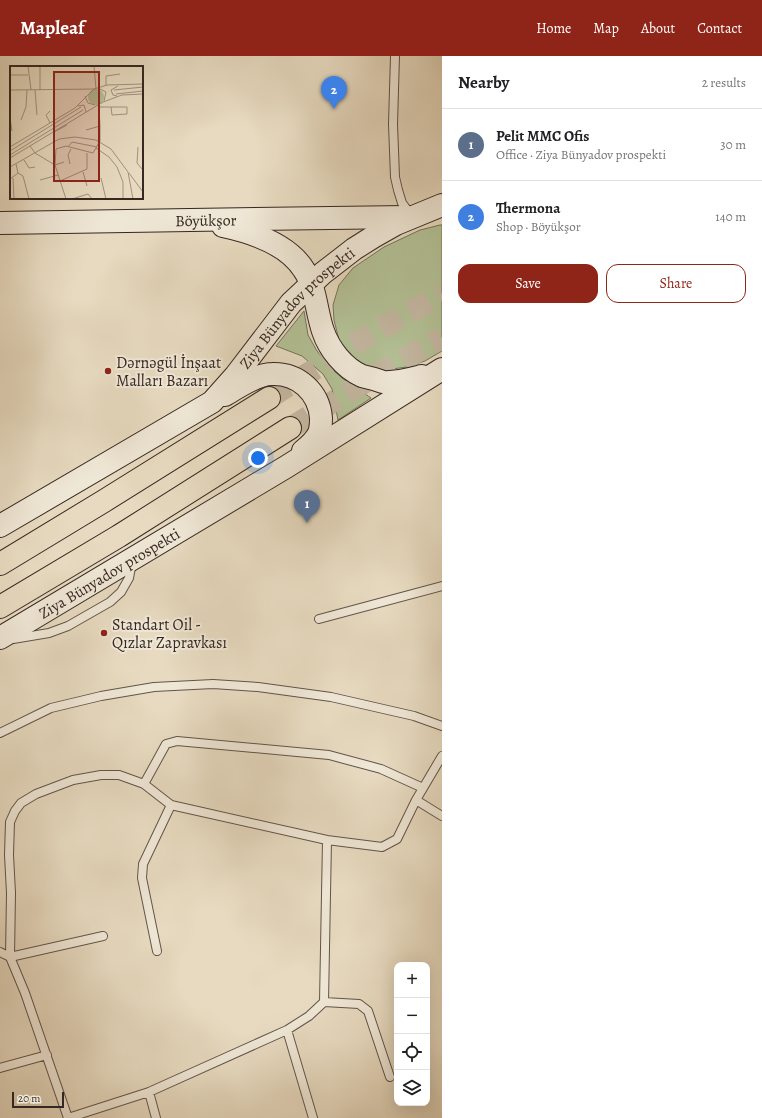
<!DOCTYPE html>
<meta charset="utf-8">
<style>
body{margin:0;font-family:Alegreya,serif;background:#f2f2f2;color:#202124}
.controls{position:absolute;right:12px;bottom:12px;display:grid;overflow:hidden;border-radius:8px;box-shadow:0 4px 16px #0002}
.controls button{width:36px;height:36px;display:grid;place-items:center;padding:0;border:0;border-bottom:1px solid #e0e0e0;background:#fff;color:#202124;font:20px sans-serif}
.scale{position:absolute;left:12px;bottom:10px;width:52px;box-sizing:border-box;padding-left:4px;border:2px solid #352721;border-top:0;font-size:11px;line-height:14px;white-space:nowrap;color:#352721;-webkit-text-stroke:3px #efe7d6;paint-order:stroke}
.you{position:absolute;left:258px;top:402px;width:14px;height:14px;margin:-10px;border:3px solid #fff;border-radius:50%;background:#1a73e8;box-shadow:0 0 0 6px #1a73e833}
.badge{display:grid;place-items:center;width:26px;height:26px;border-radius:50%;background:#8f2418;color:#fff;font-size:13px;font-weight:700}
.pin{position:absolute;translate:-50% -33px;filter:drop-shadow(0 1px 2px #0008)}
.pin::after{content:'';position:absolute;top:21px;width:14px;height:12px;background:inherit;clip-path:polygon(0 0,100% 0,50% 100%)}
.list{margin:0;padding:0;list-style:none}
h2{display:flex;justify-content:space-between;align-items:center;height:52px;margin:0;padding:0 16px;font-size:17px}
h2 small{font-size:13px;font-weight:400;color:#757577}
.list li{display:grid;grid-template-columns:26px 1fr auto;gap:12px;align-items:center;box-sizing:border-box;height:72px;padding:0 16px;border-top:1px solid #e0e0e0}
.list b{display:block;font-size:15px;white-space:nowrap}
.list p{margin:0;font-size:13px;white-space:nowrap;color:#757577}
.list em{font-size:13px;font-style:normal;color:#757577}
.actions{display:flex;gap:8px;padding:12px 16px}
.actions a{flex:1;padding:9px 0;border:1px solid #8f2418;border-radius:12px;text-align:center;font-size:14px;color:#8f2418}
.actions .main{background:#8f2418;color:#fff}
.icon{flex:none;width:22px;height:22px;fill:none;stroke:currentColor;stroke-width:2;stroke-linecap:round;stroke-linejoin:round}
.map{position:relative;flex:none;width:442px;height:1062px;overflow:hidden}
header{display:flex;align-items:center;gap:24px;box-sizing:border-box;height:56px;padding:0 20px;background:#8f2418;color:#fff}
header strong{font-size:19px}
nav{display:flex;gap:22px;margin-inline-start:auto;font-size:14px}
main{display:flex}
aside{flex:1;background:#fff}
.map>svg:first-child{display:block}
.green{fill:#b3c095;stroke:#74745b}
.lines{fill:none;stroke-linecap:round;stroke-linejoin:round}
.primary-tunnel{stroke:#c3b6a0;stroke-width:22;stroke-dasharray:22 11;stroke-linecap:butt}
.lane-casing{stroke:#625449;stroke-width:10}
.secondary-casing{stroke:#352721;stroke-width:24}
.primary-casing{stroke:#352721;stroke-width:24}
.lane{stroke:#efe7d6;stroke-width:8}
.secondary{stroke:#efe7d6;stroke-width:22}
.primary{stroke:#e7dac0;stroke-width:22}
.poi-dot{fill:#8f2418;stroke:#efe7d6;stroke-width:1.5}
.labels{text-anchor:middle;stroke-width:4;stroke-linejoin:round;paint-order:stroke}
.street-label{font-size:16px;fill:#352721;stroke:#efe7d6}
.poi-label{font-size:16px;fill:#352721;stroke:#efe7d6;text-anchor:start}
.inset-road{fill:none;stroke:#a09280;stroke-width:1}
.view{fill:#8f2418;fill-opacity:0.15;stroke:#8f2418;stroke-width:2}
.inset-edge{fill:none;stroke:#352721;stroke-width:2}
</style>
<header>
<strong>Mapleaf</strong>
<nav><a>Home</a><a>Map</a><a>About</a><a>Contact</a></nav>
</header>
<main>
<div class="map">
<svg width="442" height="1062" viewBox="0 0 442 1062">
<rect width="100%" height="100%" fill="#e7dac0"/>
<filter id="stains"><feTurbulence type="fractalNoise" baseFrequency=".005" numOctaves="4"/><feColorMatrix values="0 0 0 0 .2 0 0 0 0 .09 0 0 0 0 .02 0 0 0 .5 -.17"/></filter>
<radialGradient id="worn" r=".72"><stop offset=".6" stop-color="#630" stop-opacity="0"/><stop offset="1" stop-color="#630" stop-opacity=".3"/></radialGradient>
<!-- green -->
<path class="green" d="M440,169H442V295L425,305L407,311L392,313L378,314L362,309L351,300L339,284L334,264L333,249L339,229L353,212L384,191L420,174Z
M304,255L308,279L317,295L331,312L342,322L371,342L338,364L332,333L323,318L302,300L276,290Z"/>
<g class="lines">
<!-- primary-tunnel -->
<path class="primary-tunnel" d="M269,342L371,278L442,238
M290,372L390,311L442,282"/>
<!-- lane casing -->
<g class="lane-casing">
<path id="lane" d="M395,0L393,68L395,121L398,134L402,147L411,159
M319,563L442,530
M13,583L49,577L68,570L110,546L121,536L129,522L132,506
M0,677L51,652L101,640L154,631L213,628L258,631L331,641L414,660L442,670
M144,728L166,688L177,685L329,699L381,713L423,732
M416,744L442,760
M103,880L10,901L11,837L9,799L10,766L15,755L21,747L36,738L73,724L101,719H119L144,728L171,749L327,784L382,791L397,783L416,744L442,700
M157,895L142,822L143,808L171,749
M0,896L10,901L25,937L68,1062
M324,946L359,948L368,955L390,1021
M287,974L313,1062
M0,1012L47,999
M149,1036L156,1062
M68,1062L149,1036L287,974L309,960L324,946L327,784"/>
</g>
<!-- secondary casing -->
<g class="secondary-casing">
<g id="secondary">
<path id="s1" d="M0,167L190,164L407,161"/>
<path d="M223,170C251,176 288,188 304,214C316,231 316,255 323,275C329,293 344,312 362,320C366,321 370,322 374,323C377,324 380,325 383,326C396,327 410,323 422,320"/>
<path d="M225,339C238,331 257,318 272,318C298,317 319,336 321,362C321,366 321,372 319,377C316,384 309,390 303,395"/>
<path id="s2" d="M0,470L212,346L236,319L291,247L323,217L354,193L373,181L396,168L442,149"/>
<path id="s3" d="M0,582L286,411L442,313"/>
</g>
</g>
<!-- primary casing -->
<g class="primary-casing">
<path id="primary" d="M0,508L104,445L269,342
M0,551L119,480L290,372"/>
</g>
<!-- lane -->
<use href="#lane" class="lane"/>
<!-- secondary -->
<use href="#secondary" class="secondary"/>
<!-- primary -->
<use href="#primary" class="primary"/>
</g>
<!-- markers -->
<g class="poi-dot">
<circle cx="108" cy="315" r="4"/>
<circle cx="104" cy="577" r="4"/>
</g>
<g class="labels">
<!-- street labels -->
<g class="street-label">
<text dy="6" stroke="none"><textPath href="#s1" startOffset="206">Böyükşor</textPath></text>
<text dy="6" stroke="none"><textPath href="#s2" startOffset="373">Ziya Bünyadov prospekti</textPath></text>
<text dy="6" stroke="none"><textPath href="#s3" startOffset="127">Ziya Bünyadov prospekti</textPath></text>
</g>
<!-- poi labels -->
<g class="poi-label">
<text x="116" y="312">Dərnəgül İnşaat<tspan x="116" dy="18">Malları Bazarı</tspan></text>
<text x="112" y="574">Standart Oil -<tspan x="112" dy="18">Qızlar Zapravkası</tspan></text>
</g>
</g>
<!-- overview -->
<g transform="translate(10 10)">
<rect width="133" height="133" fill="#e7dac0"/>
<path d="M78 31a8 8 0 1 1 16 0a8 8 0 1 1-16 0Z" fill="#b3c095"/>
<path class="inset-road" d="M18,0L21,24M0,9H18M96,19V10L110,8M88,22L96,26L94,35M0,24L86,23L84,0M25,24L27,49M30,24V0M104,24L133,21M106,28L133,25M75,30L78,37L85,39M107,30L103,29L101,24L108,20M68,40L74,39L76,46M89,41H117V48L102,49L101,41M0,52L2,65M11,54L16,41L17,24M40,57L36,49L40,45M76,64L90,60L89,40M44,66L57,59M20,80L25,87L45,99L56,133M0,81L65,42L84,23L97,19L133,18M58,81L62,76L87,81M128,81L127,97L133,104M86,82L99,91L107,101L113,116V133M0,85L71,41M0,89L73,44M0,92L93,36L112,29L133,28M14,94L19,102L25,101M54,96L45,99L46,83L56,80L83,87L90,75V60M60,98L58,89L61,83M0,101L49,73L65,71L86,74L101,83L118,106L123,133M73,106L77,120M8,107L13,110L19,133M119,107L133,126M3,112L4,133M91,112L96,133M0,113L8,107L6,98M30,114L48,109M50,115L77,103V87M62,133L78,128L82,133"/>
<path class="view" d="M44,6H89V115H44Z"/>
<rect width="133" height="133" class="inset-edge"/>
</g>
<rect width="100%" height="100%" filter="url(#stains)"/>
<rect width="100%" height="100%" fill="url(#worn)"/>
</svg>
<div class="controls">
<button>+</button>
<button>−</button>
<button><svg class="icon" aria-label="locate" viewBox="0 0 24 24"><circle cx="12" cy="12" r="6"/><path d="M12 2v4M12 18v4M2 12h4M18 12h4"/></svg></button>
<button><svg class="icon" aria-label="layers" viewBox="0 0 24 24"><path d="M12 4l9 5-9 5-9-5zM3 14l9 5 9-5"/></svg></button>
</div>
<div class="scale">20 m</div>
<div class="you"></div>
<div class="pin badge" style="left:307px;top:467px;background:#5c6f8a">1</div>
<div class="pin badge" style="left:334px;top:53px;background:#3f7fe0">2</div>
</div>
<aside>
<h2>Nearby<small>2 results</small></h2>
<ul class="list">
<li><span class="badge" style="background:#5c6f8a">1</span><div><b>Pelit MMC Ofis</b><p>Office · Ziya Bünyadov prospekti</p></div><em>30 m</em></li>
<li><span class="badge" style="background:#3f7fe0">2</span><div><b>Thermona</b><p>Shop · Böyükşor</p></div><em>140 m</em></li>
</ul>
<div class="actions"><a class="main">Save</a><a>Share</a></div>
</aside>
</main>
